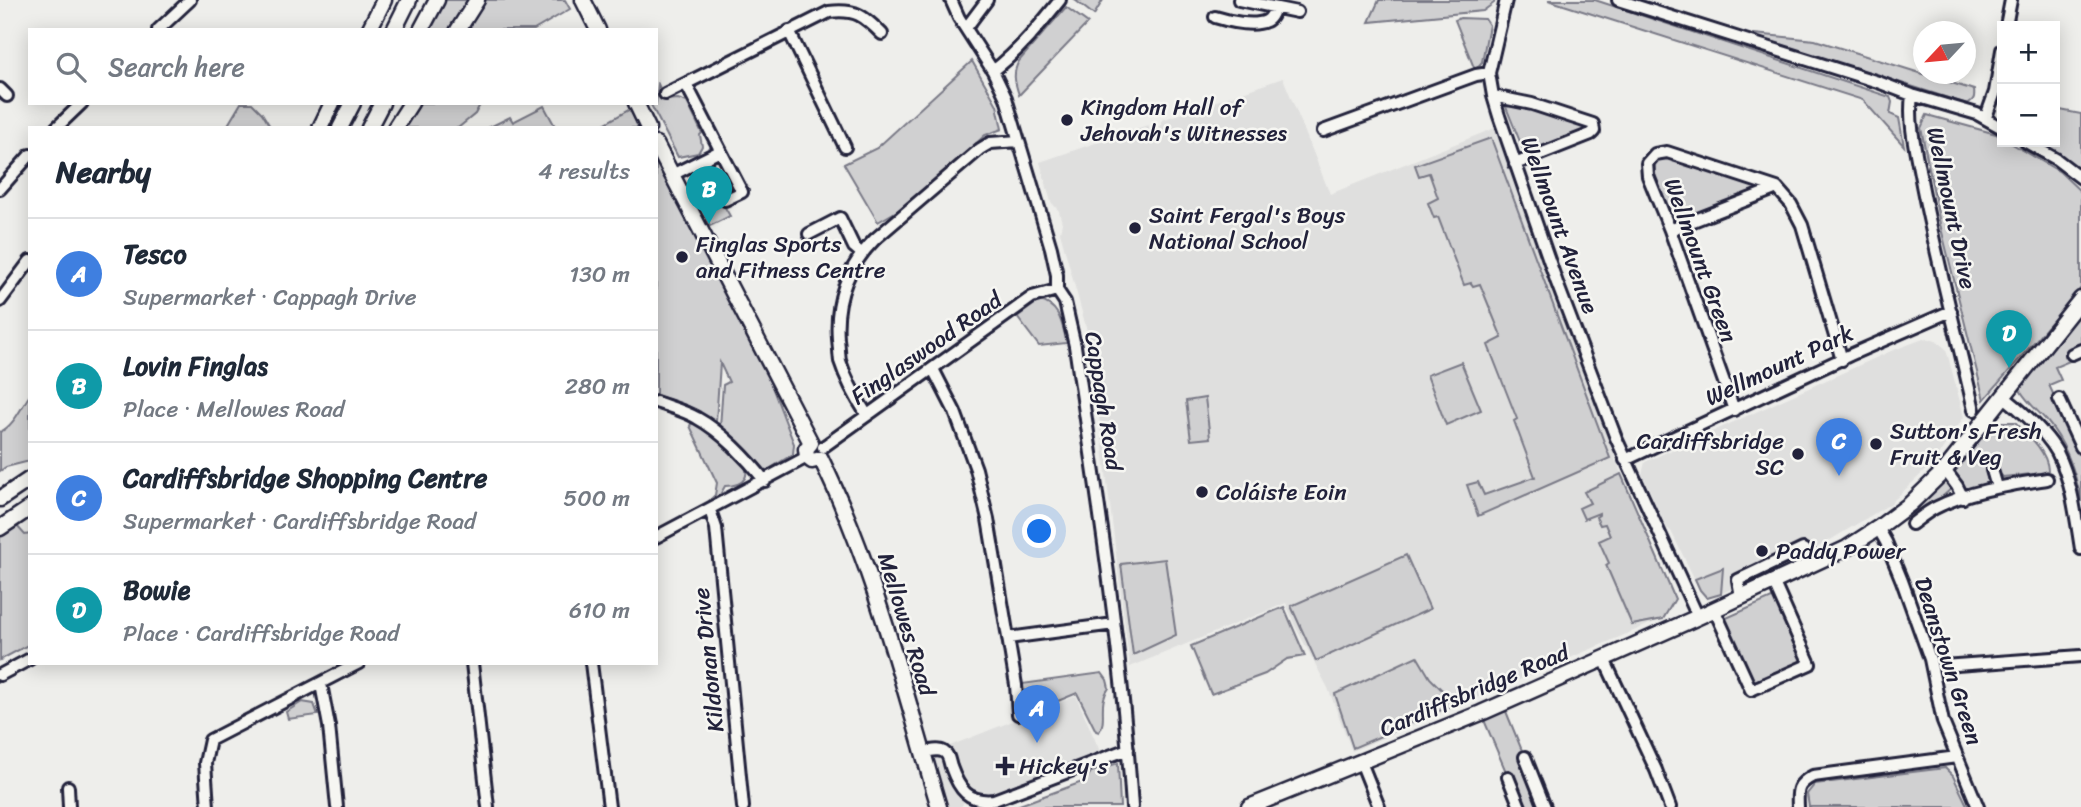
<!DOCTYPE html>
<meta charset="utf-8">
<style>
body{margin:0;font-family:Sriracha,sans-serif;background:#f2f2f3;color:#1f2937}
.controls{position:absolute;right:21px;top:21px;display:grid;overflow:hidden;border-radius:0px;box-shadow:0 4px 18px #0003}
.controls button{width:63px;height:63px;display:grid;place-items:center;padding:0;border:0;border-bottom:2px solid #e0e1e3;background:#fff;color:#1f2937;font:35px sans-serif}
.compass{position:absolute;left:1913px;top:21px;width:63px;height:63px;border-radius:50%;background:#fff;box-shadow:0 4px 18px #0003;rotate:244deg}
.you{position:absolute;left:1040px;top:532px;width:24px;height:24px;margin:-18px;border:5px solid #fff;border-radius:50%;background:#1a73e8;box-shadow:0 0 0 10px #1a73e833}
.badge{display:grid;place-items:center;width:46px;height:46px;border-radius:50%;background:#22223b;color:#fff;font-size:23px;font-weight:700}
.pin{position:absolute;translate:-50% -58px;filter:drop-shadow(0 2px 4px #0008)}
.pin::after{content:'';position:absolute;top:37px;width:24px;height:21px;background:inherit;clip-path:polygon(0 0,100% 0,50% 100%)}
.list{margin:0;padding:0;list-style:none}
h2{display:flex;justify-content:space-between;align-items:center;height:91px;margin:0;padding:0 28px;font-size:30px}
h2 small{font-size:23px;font-weight:400;color:#747a83}
.list li{display:grid;grid-template-columns:46px 1fr auto;gap:21px;align-items:center;box-sizing:border-box;height:112px;padding:0 28px;border-top:2px solid #e0e1e3}
.list b{display:block;font-size:26px;white-space:nowrap}
.list p{margin:0;font-size:23px;white-space:nowrap;color:#747a83}
.list em{font-size:23px;font-style:normal;color:#747a83}
.icon{flex:none;width:38px;height:38px;fill:none;stroke:currentColor;stroke-width:2;stroke-linecap:round;stroke-linejoin:round}
.map{position:relative;flex:none;width:2081px;height:807px;overflow:hidden}
.search{position:absolute;background:#fff;box-shadow:0 4px 18px #0003;left:28px;top:28px;width:630px;height:77px;display:flex;align-items:center;gap:18px;box-sizing:border-box;padding:0 24px;border-radius:0px;color:#747a83;font-size:26px}
.panel{position:absolute;background:#fff;box-shadow:0 4px 18px #0003;left:28px;top:126px;width:630px;height:539px;border-radius:0px}
.map>svg:first-child{display:block}
.built{fill:#dfdfde}
.green{fill:#d0d0d1;stroke:#797986;stroke-width:2}
.lines{fill:none;stroke-linecap:round;stroke-linejoin:round}
.minor-casing{stroke:#22223b;stroke-width:16}
.major-casing{stroke:#22223b;stroke-width:19}
.minor{stroke:#f6f6f2;stroke-width:10}
.major{stroke:#f6f6f2;stroke-width:14}
.poi-dot{fill:#22223b;stroke:#f6f6f2;stroke-width:2.5}
.labels{text-anchor:middle;stroke-width:5;stroke-linejoin:round;paint-order:stroke}
.poi-label{font-size:23px;fill:#22223b;stroke:#f6f6f2;text-anchor:start}
.street-label{font-size:23px;fill:#22223b;stroke:#f6f6f2}
</style>
<div class="map">
<svg width="2081" height="807" viewBox="0 0 2081 807">
<rect width="100%" height="100%" fill="#eeeeeb"/>
<filter id="ink" filterUnits="userSpaceOnUse"><feTurbulence type="fractalNoise" baseFrequency=".0143" numOctaves="2"/><feDisplacementMap in="SourceGraphic" scale="14" xChannelSelector="R" yChannelSelector="G"/><feConvolveMatrix kernelMatrix="1 2 1 2 8 2 1 2 1" color-interpolation-filters="sRGB"/></filter>
<g filter="url(#ink)">
<!-- built -->
<path class="built" d="M1283,78L1330,194L1495,128L1553,283L1616,461L1675,599L1664,618L1352,751L1328,688L1295,626L1286,603L1130,667L1092,360L1086,327L1060,232L1062,223L1059,211L1051,202L1040,162L1148,125L1151,130L1161,126L1162,120Z
M1926,338L1936,341L1945,348L1948,356L1964,417L1933,463L1890,504L1822,545L1719,595L1707,598L1700,590L1671,531L1667,528L1642,474L1645,462L1891,351Z
M1076,696L1105,763L993,807H981L964,802L961,807H943L928,761L932,753Z"/>
<!-- green -->
<path class="green" d="M442,0H468L448,30H425Z
M484,0H565L570,9L534,30H465Z
M1075,0H1103L1094,15Z
M1379,0H1495L1494,3L1483,11L1369,22Z
M1548,0H1595L1890,97L1892,102L1890,114L1899,118L1904,146L1863,100Z
M1066,7L1088,23L1019,95C1015,83 1012,73 1019,61Z
M1460,18L1485,19L1489,25L1482,62L1475,70L1455,20Z
M1754,34L1815,40L1974,90C1975,98 1974,100 1967,104L1754,36Z
M972,61L997,105L1002,129L985,135L914,201L878,222L844,164L877,148Z
M658,84L665,100L678,99L687,102L702,133L700,135L702,146L698,153L678,157L650,103H656Z
M241,103H252L262,113L271,128H226Z
M418,103H481L475,114L458,128H400Z
M544,106L556,128H488L510,117L513,122Z
M1510,106L1528,108L1588,128L1579,135L1525,154L1506,107Z
M634,107L644,128H597Z
M2055,109L2081,114V170L2040,142H2055Z
M1927,115L1996,134L2002,138V142H2009L2060,172L2081,192V288L1984,400L1940,224L1921,128Z
M1491,138L1610,458L1478,516L1467,485L1478,482L1484,495L1535,477L1514,421L1517,419L1488,345L1502,338L1480,284L1473,286L1471,283L1464,285L1438,217L1434,218L1428,203L1438,198L1429,173L1419,176L1415,165Z
M656,153L769,379L794,444L793,454L766,471L720,427L723,385L729,382L720,363L716,422L688,406L656,395Z
M1668,155L1760,186L1758,192L1676,223C1665,207 1649,176 1657,158Z
M711,168L720,170L730,189L719,197L730,216L710,226L693,187L696,176L701,169Z
M1039,301C1060,305 1062,324 1067,343L1039,346L1017,317Z
M2081,309V345L2068,352L2072,360L2055,367L2061,380L2049,385L2081,454V502C2076,473 2066,443 2046,420C2037,410 2027,402 2020,390L2028,371Z
M1461,362L1481,410L1446,425L1427,375Z
M30,395V461L6,467L0,471V432C14,426 21,407 30,395Z
M1205,398L1210,438L1191,440L1186,401Z
M693,419C705,428 755,460 745,478C741,485 732,486 725,486L720,495L709,501L715,495L717,483L690,426Z
M2001,422H2015C2028,435 2047,451 2048,470L2043,473L2003,477L1997,471L1994,463L1985,466L1988,482L1969,491C1959,485 1955,480 1954,468L1988,430Z
M1621,474L1675,599L1663,619L1632,625L1606,565L1609,563L1599,541L1610,536L1605,524L1600,525L1596,517L1599,515V513L1584,519L1579,508L1590,503L1584,492Z
M1943,479L1950,484L1951,489L1917,519L1909,510Z
M16,525L25,535L30,534V644L0,660V536Z
M1406,555L1430,609L1316,661L1291,606Z
M1165,559L1176,635L1133,655L1121,564Z
M1723,568L1721,594L1707,598L1700,590L1695,579Z
M1774,597L1802,661L1752,683L1724,619Z
M1284,607L1305,656L1287,659L1265,674L1211,694L1191,646Z
M1417,656L1430,678L1456,704L1353,748L1335,694Z
M1102,673L1107,680L1109,688C1097,704 1108,719 1099,732L1096,731L1077,693L1034,711L1024,703L1022,684Z
M302,702L314,704L318,715L288,719L286,712Z
M1503,704L1545,807H1521L1481,713Z
M1118,763L1120,807H1014L1085,781L1091,772Z
M1945,768L1953,776L1968,807H1809L1807,794L1815,784Z"/>
<g class="lines">
<!-- minor casing -->
<g class="minor-casing">
<path id="minor" d="M951,0L959,18L993,71L1006,98L1051,248L1057,275V290L1065,302L1075,346C1098,499 1122,653 1132,807
M1239,0L1297,12
M1506,0L1489,73L1493,96L1499,116L1557,283L1616,438L1698,617
M1618,0L1878,82L1912,95L1977,114L2002,128
M1215,17C1228,21 1253,27 1266,21C1271,19 1273,13 1275,8
M2006,26L2011,0
M966,28L987,0
M158,30L190,0
M789,31L845,147
M993,71C1019,51 1040,25 1060,0
M686,84L742,192L725,200
M0,89L7,96
M665,94L829,12C856,9 863,15 882,34
M1912,95C1908,125 1917,156 1922,185C1937,261 1957,335 1974,410
M1493,96L1532,104L1593,124L1594,131L1591,134L1515,164
M1986,117L1995,92L2002,50
M56,128L82,103
M1323,131L1476,75L1489,73
M2026,142L2056,159L2081,178
M672,175L720,151
M0,189L30,155
M1670,230L1777,188
M809,234L840,218L854,247L861,253
M0,301L30,261
M2072,354L2081,350
M933,369L955,412L976,469L988,519L1016,685L1018,714
M2003,396C2022,411 2045,431 2057,452C2072,481 2076,518 2081,549
M2059,399L2081,447
M656,402C670,407 685,411 697,418C721,431 748,459 765,481
M1734,410L1670,230L1648,176L1647,163L1655,154L1667,152L1777,188L1791,204L1802,225L1842,360
M867,415C856,398 846,380 840,361C839,354 839,346 838,339C835,300 848,266 875,239L980,149L990,143L1019,141
M823,447L1032,297L1057,290
M1625,460L1850,355L1951,311
M1945,470L1957,486L1963,498
M1992,470L1997,487
M710,510L716,528L743,807
M1912,524C1919,519 1927,512 1935,508C1968,491 2010,485 2047,479
M1878,528L1886,542L1902,581L1930,659L1943,722L1978,807
M656,537L807,457
M1741,597L1738,580L1803,549L1819,560
M1714,609L1751,690L1810,664L1773,581
M1008,638L1114,624
M1604,659L1656,770L1670,807
M472,663L488,807
M591,663L609,807
M1943,666L2081,656
M0,675L30,659
M321,684L329,726L337,807
M922,752C929,752 938,748 944,752C949,755 949,761 951,767C959,789 968,803 994,800L1128,749
M1525,757L1545,807
M1361,762L1379,807
M1508,777L1520,807
M68,787L69,807
M208,807L205,763L210,740L359,663
M1798,807C1797,790 1797,784 1813,776L1957,757"/>
</g>
<!-- major casing -->
<g class="major-casing">
<path id="major" d="M583,0L598,30
M369,30L384,0
M394,30L409,0
M421,30L437,0
M458,30L477,0
M636,103L648,128
M320,128L332,103
M340,128L353,103
M369,128L382,103
M395,128L411,103
M656,144L811,443
M811,443L806,449L807,457L812,461L821,459
M821,459C875,569 904,690 939,807
M0,499L30,479
M0,528L30,508
M1249,807L1481,713L1698,617L1847,548L1878,528L1910,504L1945,470L2081,299"/>
</g>
<!-- minor -->
<use href="#minor" class="minor"/>
<!-- major -->
<use href="#major" class="major"/>
</g>
</g>
<!-- markers -->
<g class="poi-dot">
<circle cx="1067" cy="120" r="7"/>
<circle cx="1135" cy="228" r="7"/>
<circle cx="682" cy="257" r="7"/>
<circle cx="1876" cy="444" r="7"/>
<circle cx="1798" cy="454" r="7"/>
<circle cx="1202" cy="492" r="7"/>
<circle cx="1762" cy="551" r="7"/>
<path d="M1001.5 755.5h7v7h7v7h-7v7h-7v-7h-7v-7h7z"/>
</g>
<g class="labels">
<!-- poi labels -->
<g class="poi-label">
<text x="1081" y="115">Kingdom Hall of<tspan x="1081" dy="26">Jehovah's Witnesses</tspan></text>
<text x="1149" y="223">Saint Fergal's Boys<tspan x="1149" dy="26">National School</tspan></text>
<text x="696" y="252">Finglas Sports<tspan x="696" dy="26">and Fitness Centre</tspan></text>
<text x="1890" y="439">Sutton's Fresh<tspan x="1890" dy="26">Fruit &amp; Veg</tspan></text>
<text x="1784" y="449" text-anchor="end">Cardiffsbridge<tspan x="1784" dy="26">SC</tspan></text>
<text x="1216" y="500">Coláiste Eoin</text>
<text x="1776" y="559">Paddy Power</text>
<text x="1019" y="774">Hickey's</text>
</g>
<!-- street labels -->
<g class="street-label">
<text transform="translate(1952 208) rotate(78)" y="8">Wellmount Drive</text>
<text transform="translate(1560 225) rotate(70)" y="8">Wellmount Avenue</text>
<text transform="translate(1701 260) rotate(70)" y="8">Wellmount Green</text>
<text transform="translate(926 348) rotate(-35)" y="8">Finglaswood Road</text>
<text transform="translate(1779 365) rotate(-25)" y="8">Wellmount Park</text>
<text transform="translate(1104 401) rotate(81)" y="8">Cappagh Road</text>
<text transform="translate(907 624) rotate(73)" y="8">Mellowes Road</text>
<text transform="translate(708 660) rotate(-96)" y="8">Kildonan Drive</text>
<text transform="translate(1949 661) rotate(72)" y="8">Deanstown Green</text>
<text transform="translate(1474 690) rotate(-23)" y="8">Cardiffsbridge Road</text>
</g>
</g>
</svg>
<div class="controls">
<button>+</button>
<button>−</button>
</div>
<svg class="compass" viewBox="-18 -18 36 36"><path d="M0-13l5 13h-10z" fill="#e53935"/><path d="M0 13l5-13h-10z" fill="#747a83"/></svg>
<div class="you"></div>
<div class="pin badge" style="left:1037px;top:743px;background:#3f7fe0">A</div>
<div class="pin badge" style="left:709px;top:224px;background:#0f9aa8">B</div>
<div class="pin badge" style="left:1839px;top:476px;background:#3f7fe0">C</div>
<div class="pin badge" style="left:2009px;top:368px;background:#0f9aa8">D</div>
<div class="search"><svg class="icon" aria-label="search" viewBox="0 0 24 24"><circle cx="10" cy="10" r="6"/><path d="M15 15l6 6"/></svg>Search here</div>
<section class="panel">
<h2>Nearby<small>4 results</small></h2>
<ul class="list">
<li><span class="badge" style="background:#3f7fe0">A</span><div><b>Tesco</b><p>Supermarket · Cappagh Drive</p></div><em>130 m</em></li>
<li><span class="badge" style="background:#0f9aa8">B</span><div><b>Lovin Finglas</b><p>Place · Mellowes Road</p></div><em>280 m</em></li>
<li><span class="badge" style="background:#3f7fe0">C</span><div><b>Cardiffsbridge Shopping Centre</b><p>Supermarket · Cardiffsbridge Road</p></div><em>500 m</em></li>
<li><span class="badge" style="background:#0f9aa8">D</span><div><b>Bowie</b><p>Place · Cardiffsbridge Road</p></div><em>610 m</em></li>
</ul>
</section>
</div>
